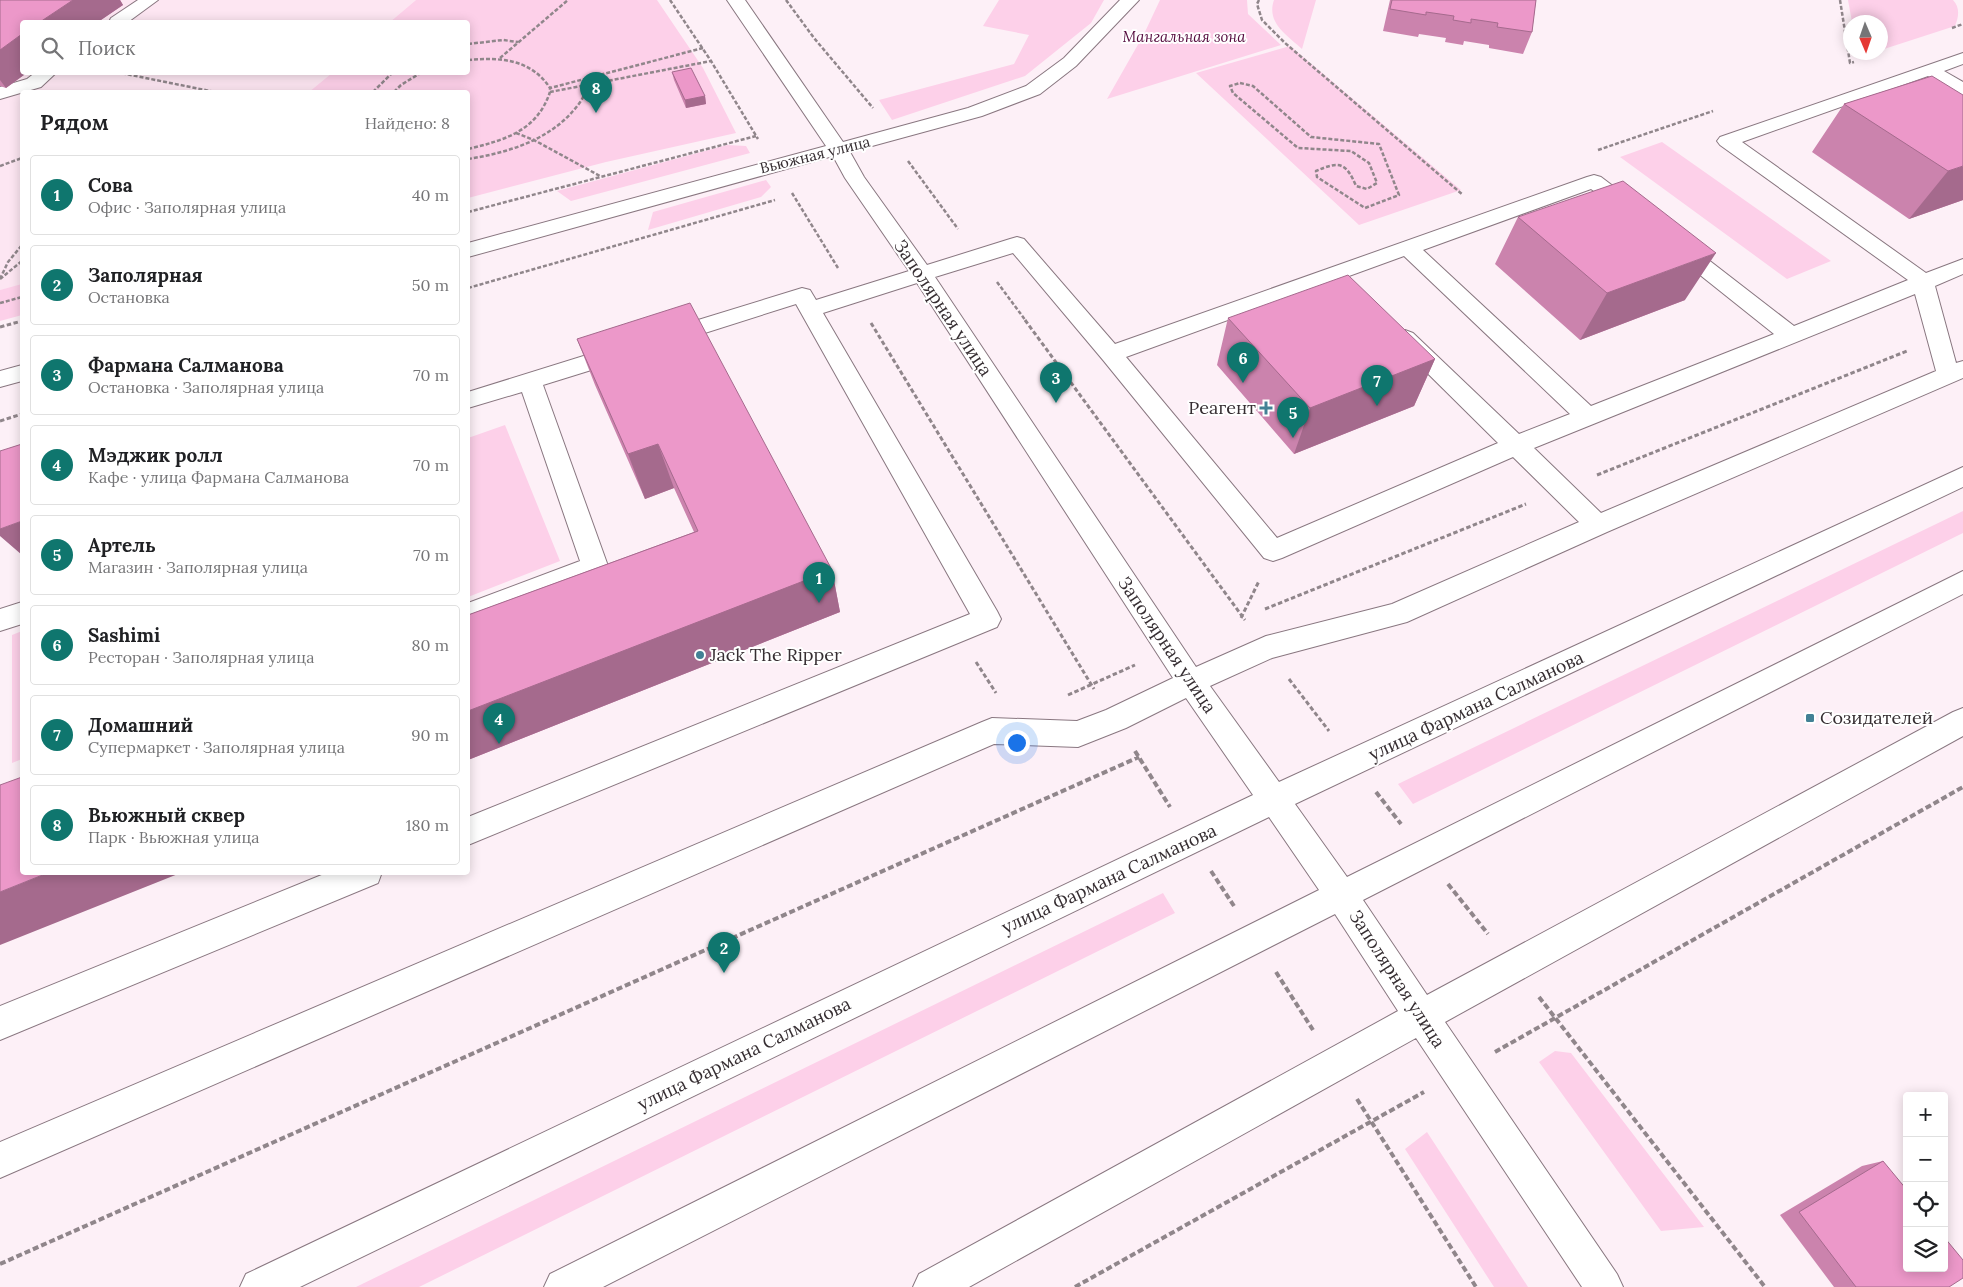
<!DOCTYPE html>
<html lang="ru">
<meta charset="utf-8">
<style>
body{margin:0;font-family:Lora,serif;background:#f6f6f6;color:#202124}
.controls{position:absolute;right:15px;bottom:15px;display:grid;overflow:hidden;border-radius:5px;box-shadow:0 2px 12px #0003}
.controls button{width:45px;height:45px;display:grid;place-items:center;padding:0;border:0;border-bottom:1px solid #e0e0e0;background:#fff;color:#202124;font:25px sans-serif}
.compass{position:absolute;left:1843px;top:15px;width:45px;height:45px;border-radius:50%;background:#fff;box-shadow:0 2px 12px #0003;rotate:178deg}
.you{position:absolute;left:1016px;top:742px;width:18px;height:18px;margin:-12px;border:4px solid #fff;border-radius:50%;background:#1a73e8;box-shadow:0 0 0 8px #1a73e833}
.badge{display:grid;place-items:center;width:32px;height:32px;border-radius:50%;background:#0f766e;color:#fff;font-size:16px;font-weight:700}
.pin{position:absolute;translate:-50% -41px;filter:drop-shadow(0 1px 2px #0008)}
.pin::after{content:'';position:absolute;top:26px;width:18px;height:15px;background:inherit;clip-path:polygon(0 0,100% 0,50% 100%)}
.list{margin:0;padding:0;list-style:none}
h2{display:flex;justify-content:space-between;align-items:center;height:65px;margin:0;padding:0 20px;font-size:21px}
h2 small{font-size:16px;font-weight:400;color:#757577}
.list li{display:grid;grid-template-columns:32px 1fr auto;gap:15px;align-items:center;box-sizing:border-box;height:80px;margin:0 10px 10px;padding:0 10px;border:1px solid #e0e0e0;border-radius:5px}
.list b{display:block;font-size:19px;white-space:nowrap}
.list p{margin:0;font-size:16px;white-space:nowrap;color:#757577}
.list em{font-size:16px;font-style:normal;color:#757577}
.icon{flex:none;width:28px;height:28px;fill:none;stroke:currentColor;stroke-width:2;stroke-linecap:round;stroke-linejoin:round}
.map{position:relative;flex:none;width:1963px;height:1287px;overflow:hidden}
.search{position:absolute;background:#fff;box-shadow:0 2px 12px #0003;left:20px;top:20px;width:450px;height:55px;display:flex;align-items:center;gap:12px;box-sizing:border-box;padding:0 18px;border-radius:5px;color:#757577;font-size:19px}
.panel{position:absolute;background:#fff;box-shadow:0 2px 12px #0003;left:20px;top:90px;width:450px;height:785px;border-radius:5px}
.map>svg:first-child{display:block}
.built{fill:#fde6f2}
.green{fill:#fdd0e9}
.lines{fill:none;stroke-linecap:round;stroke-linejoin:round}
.minor-casing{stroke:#897780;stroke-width:2}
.path-far2{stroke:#90868b;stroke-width:2.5;stroke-dasharray:4 2;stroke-linecap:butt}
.path-far1{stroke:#90868b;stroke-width:3;stroke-dasharray:4.5 2.5;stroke-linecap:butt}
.path{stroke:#90868b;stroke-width:4;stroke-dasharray:6 3;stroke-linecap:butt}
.minor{fill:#fff;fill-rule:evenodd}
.wall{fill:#cb83ad}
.shaded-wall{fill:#a56a8d}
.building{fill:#ec98c9;stroke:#a56a8d}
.poi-dot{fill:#428195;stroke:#fff;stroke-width:2}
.labels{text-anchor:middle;stroke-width:4;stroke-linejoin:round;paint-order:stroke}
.far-park-label{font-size:15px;font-style:italic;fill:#53083c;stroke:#fff}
.far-street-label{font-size:15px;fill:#362e32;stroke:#fff}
.street-label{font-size:18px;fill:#362e32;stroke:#fff}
.poi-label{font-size:18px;fill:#362e32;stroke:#fff;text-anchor:start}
</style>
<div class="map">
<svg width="1963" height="1287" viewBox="0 0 1963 1287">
<rect width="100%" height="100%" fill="#fdf0f7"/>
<!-- built -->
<path class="built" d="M0,0H416L390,22H22V72L332,73L309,92H22V285L0,290Z"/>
<!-- green -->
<path class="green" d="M416,0H657L703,68L736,133L606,162L468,198V92H309L332,73L468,72V22H390Z
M999,0H1104L1091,23L1025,76L892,120L879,100L1014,64L1029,35L983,26Z
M1160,0H1247L1248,14L1281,45L1107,99L1144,34Z
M1274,0H1316L1302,49C1287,35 1266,23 1274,0Z
M1848,0H1953C1960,7 1959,17 1955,26L1881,50L1880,22H1852Z
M1290,46L1461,190L1359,225L1196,73Z
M1662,142L1831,261L1787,279L1620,157Z
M727,145L746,146L750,153L571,201L557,191Z
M766,180L771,187L761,197L648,230L653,212Z
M22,284V315L0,321V290Z
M505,425L560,561L468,597V438Z
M1963,511V533L1413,804L1398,784Z
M22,631V759L12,763V635Z
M1163,893L1175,913L419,1287H356Z
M1555,1051L1571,1053L1704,1227L1661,1231L1539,1062Z
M1427,1132L1528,1287H1494L1405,1149Z"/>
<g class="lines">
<!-- minor casing -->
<g class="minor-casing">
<path id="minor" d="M138,0H158L128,22H109L111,18Z
M727,0H745L843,142L968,108L1026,86L1064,58L1120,0H1139L1076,66L1040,94L982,116L850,152L864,177L927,265L1010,239L1017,237L1024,239L1115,344L1587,177L1594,175L1601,177L1638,205L1641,210L1638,215C1621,219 1605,199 1591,189L1423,250L1591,406L1774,334L1670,251L1666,246L1670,241L1677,239L1684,241L1794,326L1908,280L1720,145L1717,141L1720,137L1963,53V64L1944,71L1963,82V96L1956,94L1928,76L1742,142L1926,273L1963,259V274L1935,286L1956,363L1963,361V378L1607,532L1407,622L1272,658L1210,686L1279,782L1963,467V487L1295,804L1347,877L1963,571V594L1363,900L1427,995L1953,712L1963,708V736L1445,1022L1617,1274L1623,1287H1582L1416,1038L969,1287H913L919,1274L1398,1011L1335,914L603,1287H544L550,1274L1319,890L1269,817L300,1287H240L246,1274L1253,795L1186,698L1126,728L1078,747L994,744L0,1178V1142L982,722L992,718L1077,721L1106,710L1173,678L917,283L823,313L997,611L1001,619L997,627L468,845V817L970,614L796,304L667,345L659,342L656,337L659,332L802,288L810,290L816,300L909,271L845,178L833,156L468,257V243L826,146ZM1013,253L1103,360L1264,558L1273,561L1282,558L1513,457L1579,522L1392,604L1266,636L1196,667L935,277ZM1404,256L1570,414L1519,434L1413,333L1405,330L1397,333L1394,338L1397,343L1498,443L1277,538L1126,357ZM1915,294L1936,371L1601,513L1534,448Z
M36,72H57L41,87L0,99V87L27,79Z
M622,344L630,346L633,352L630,358L543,385L608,566L604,573L468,625V603L580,561L522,392L468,408V392Z
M22,365V381L0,387V371Z
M22,602V624L0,631V609Z
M329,872H382L378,883L0,1040V1006Z"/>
</g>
<!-- path-far2 -->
<path class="path-far2" d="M670,0L711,61L758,139
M786,0L814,38L873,108
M1259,0L1257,4L1262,20L1285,43L1463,195
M1840,0L1850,63L1854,62
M1952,28L1963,24
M468,44L503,40L518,42
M703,48L550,88V92L711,61
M500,58L568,0
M468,60C500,57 531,59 550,88
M116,72L215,92
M1240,83L1253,86L1311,137L1379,144L1399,195L1365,208L1317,177L1316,171C1339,161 1346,162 1356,186L1367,189L1377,183L1369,163L1351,151L1298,148L1233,93L1230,86Z
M373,92L393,72
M394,92L401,85L422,72
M516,133L534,140L600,176
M468,149C505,140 537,131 550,92
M1598,150L1713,111
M468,159C506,153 547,141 573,111C581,102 588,93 585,80
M908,161L958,229
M0,166L22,158
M792,193L838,268
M468,212L756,136
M0,279L8,262L22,245
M0,279L22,261
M997,282L1026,321
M468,288L775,200
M0,303L22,297"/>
<!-- path-far1 -->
<path class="path-far1" d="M1025,320L1245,620
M871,323L1094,689
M0,327L22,321
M0,421L22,414
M1597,475L1907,351
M1265,609L1526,504
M1241,618L1259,581
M976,662L996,693
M1289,679L1329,731
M1068,695L1135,665"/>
<!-- path -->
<path class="path" d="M1135,751L1170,807
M1376,792L1401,824
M1211,871L1234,906
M1448,884L1488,934
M1276,972L1313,1030
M1539,997L1765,1287
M1495,1052L1963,787
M1357,1099L1476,1287
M0,1264L1139,757
M1075,1287L1424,1092"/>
<!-- minor -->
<use href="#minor" class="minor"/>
</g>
<!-- wall -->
<path class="wall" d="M0,0H120L123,5L98,22H22V72H28L6,88L0,86Z
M1390,0H1536L1532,32L1523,54L1489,48V45L1464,41L1463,45L1445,42L1446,38L1419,34L1418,37L1383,31Z
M672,72L705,96L706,104L686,108L674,80Z
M1932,76L1963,200L1909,219L1812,152L1844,104Z
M1518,217L1685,300L1580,340L1495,264Z
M1228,318L1435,359L1414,406L1294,454L1217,365Z
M577,339L832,570L840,612L468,760V615L694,532L674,488L645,499L595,385Z
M1883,1161L1949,1287H1834L1780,1215L1862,1166Z"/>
<!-- shaded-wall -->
<path class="shaded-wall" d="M73,0H120L123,5L98,22H40Z
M22,34V72H28L6,88L0,80V50Z
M705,96L706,104L686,108L685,100Z
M1963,166V200L1909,219L1948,171Z
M1716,253L1685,300L1580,340L1607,293Z
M1435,359L1414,406L1294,454L1310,408Z
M658,444L674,488L645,499L628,454Z
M22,521V555L0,536V529Z
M832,570L840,612L468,760V711Z
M50,872H183L0,945V892Z"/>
<!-- building -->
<path class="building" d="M0,0H73L40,22H22V34L0,50Z
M1392,0H1536L1532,32L1497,27L1498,23L1471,19V23L1453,20L1454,16L1426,12V15L1390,9Z
M691,68L705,96L685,100L672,72Z
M1932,76L1963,95V166L1948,171L1844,104Z
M1623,181L1716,253L1607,293L1518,217Z
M1348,275L1435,359L1310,408L1228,318Z
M690,303L832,570L468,711V615L698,531L658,444L628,454L577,339Z
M22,444V521L0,529V451Z
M22,777V872H50L0,892V785Z
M1883,1161L1907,1190V1268H1944V1237L1963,1260V1278L1949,1287H1856L1799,1212Z"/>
<!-- markers -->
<g class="poi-dot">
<path d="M1263.5 400.5h5v5h5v5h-5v5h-5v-5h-5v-5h5z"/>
<circle cx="700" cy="655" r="5"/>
<rect x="1805" y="713" width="10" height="10" rx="2.5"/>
</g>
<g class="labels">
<!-- far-park labels -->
<g class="far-park-label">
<text x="1184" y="42">Мангальная зона</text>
</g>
<!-- far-street labels -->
<g class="far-street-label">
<text transform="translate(815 155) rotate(-14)" y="5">Вьюжная улица</text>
</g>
<!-- street labels -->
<g class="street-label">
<text transform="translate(943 308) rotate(56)" y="6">Заполярная улица</text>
<text transform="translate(1167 645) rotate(56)" y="6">Заполярная улица</text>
<text transform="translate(1476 706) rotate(-25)" y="6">улица Фармана Салманова</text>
<text transform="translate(1109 879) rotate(-25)" y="6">улица Фармана Салманова</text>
<text transform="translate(1397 979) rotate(57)" y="6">Заполярная улица</text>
<text transform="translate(744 1054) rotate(-26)" y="6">улица Фармана Салманова</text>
</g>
<!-- poi labels -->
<g class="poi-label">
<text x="1256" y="414" text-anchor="end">Реагент</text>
<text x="710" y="661">Jack The Ripper</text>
<text x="1820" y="724">Созидателей</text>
</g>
</g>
</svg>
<div class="controls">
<button>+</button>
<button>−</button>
<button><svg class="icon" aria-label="locate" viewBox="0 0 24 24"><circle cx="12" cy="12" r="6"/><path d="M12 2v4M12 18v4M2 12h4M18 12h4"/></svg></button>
<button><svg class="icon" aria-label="layers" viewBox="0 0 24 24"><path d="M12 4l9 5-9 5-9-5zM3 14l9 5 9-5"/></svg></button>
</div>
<svg class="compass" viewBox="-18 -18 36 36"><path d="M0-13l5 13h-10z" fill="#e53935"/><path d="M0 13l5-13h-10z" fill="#757577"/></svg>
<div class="you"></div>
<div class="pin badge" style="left:819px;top:603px">1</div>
<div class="pin badge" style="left:724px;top:973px">2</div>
<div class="pin badge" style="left:1056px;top:403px">3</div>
<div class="pin badge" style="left:499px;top:744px">4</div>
<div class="pin badge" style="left:1293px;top:438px">5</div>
<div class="pin badge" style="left:1243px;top:383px">6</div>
<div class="pin badge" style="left:1377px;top:406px">7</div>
<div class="pin badge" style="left:596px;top:113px">8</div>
<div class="search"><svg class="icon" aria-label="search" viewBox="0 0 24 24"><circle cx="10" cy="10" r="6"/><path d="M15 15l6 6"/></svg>Поиск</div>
<section class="panel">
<h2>Рядом<small>Найдено: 8</small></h2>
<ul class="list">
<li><span class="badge">1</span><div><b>Сова</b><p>Офис · Заполярная улица</p></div><em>40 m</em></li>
<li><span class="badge">2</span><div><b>Заполярная</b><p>Остановка</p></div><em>50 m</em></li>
<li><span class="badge">3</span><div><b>Фармана Салманова</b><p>Остановка · Заполярная улица</p></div><em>70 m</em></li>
<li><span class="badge">4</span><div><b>Мэджик ролл</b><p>Кафе · улица Фармана Салманова</p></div><em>70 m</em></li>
<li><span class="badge">5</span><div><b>Артель</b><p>Магазин · Заполярная улица</p></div><em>70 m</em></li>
<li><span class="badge">6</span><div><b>Sashimi</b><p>Ресторан · Заполярная улица</p></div><em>80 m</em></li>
<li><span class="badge">7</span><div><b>Домашний</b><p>Супермаркет · Заполярная улица</p></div><em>90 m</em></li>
<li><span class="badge">8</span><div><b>Вьюжный сквер</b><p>Парк · Вьюжная улица</p></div><em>180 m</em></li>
</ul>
</section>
</div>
